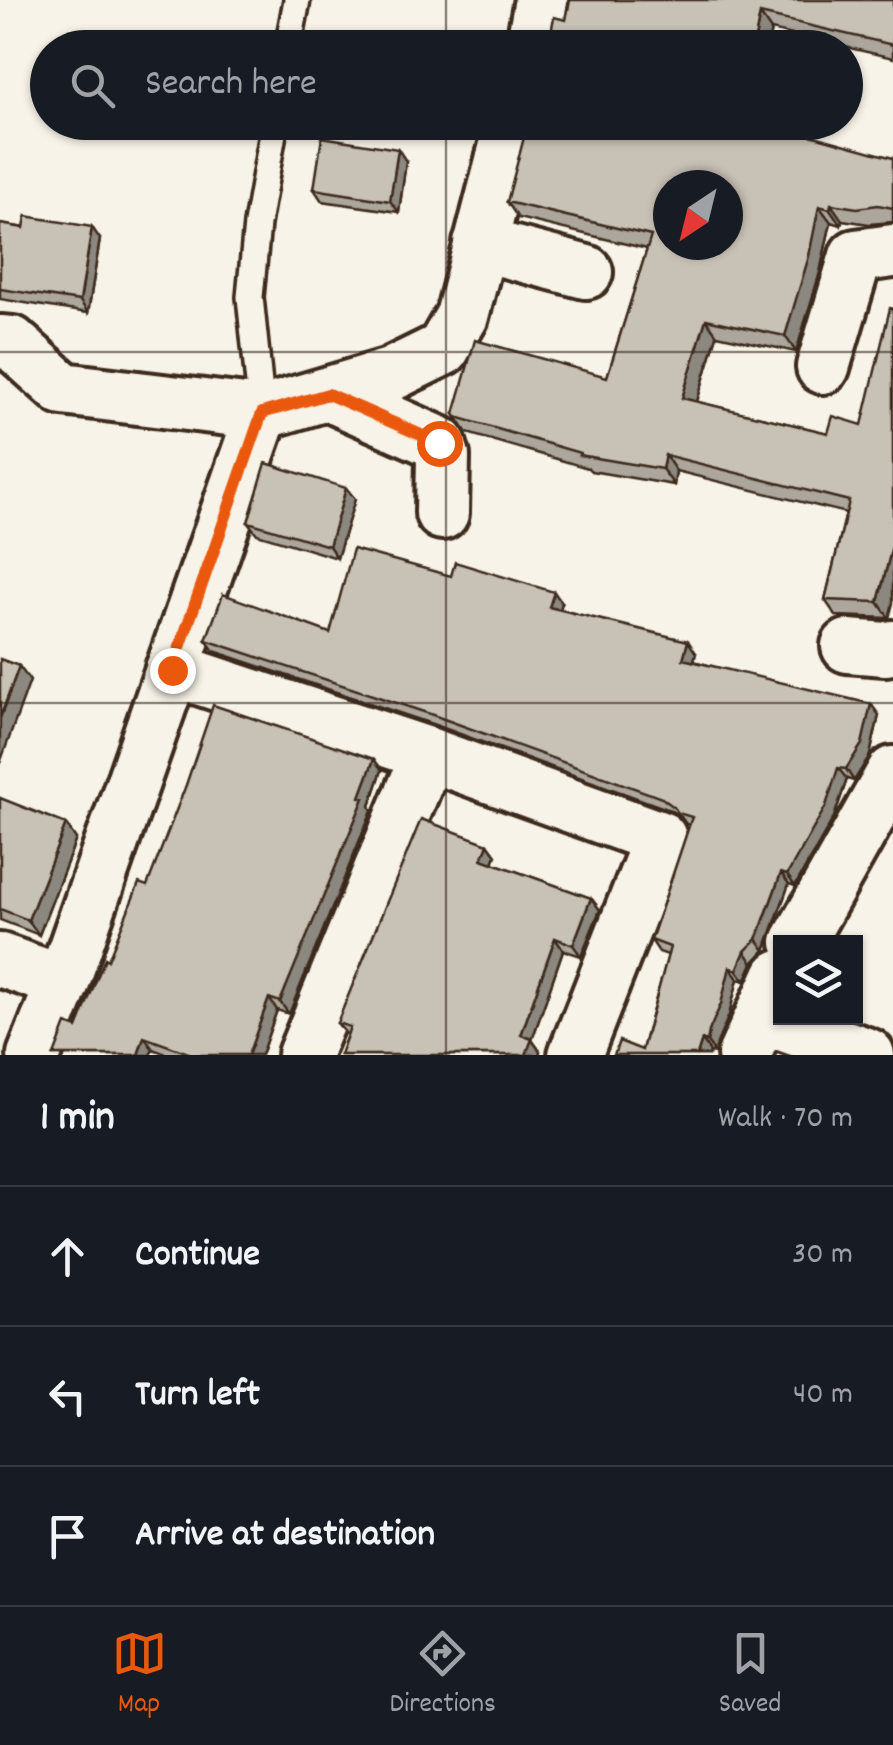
<!DOCTYPE html>
<meta charset="utf-8">
<style>
body{margin:0;font-family:Dekko,sans-serif;background:#242831;color:#f1f3f6}
.controls{position:absolute;right:30px;bottom:30px;display:grid;overflow:hidden;border-radius:0px;box-shadow:0 2px 8px #0004}
.controls button{width:90px;height:90px;display:grid;place-items:center;padding:0;border:0;border-bottom:2px solid #363941;background:#171b24;color:#f1f3f6;font:50px sans-serif}
.compass{position:absolute;left:653px;top:170px;width:90px;height:90px;border-radius:50%;background:#171b24;box-shadow:0 2px 8px #0004;rotate:215deg}
.stop{position:absolute;width:30px;height:30px;margin:-22px;border:8px solid #ea580c;border-radius:50%;background:#fff}
.stop.end{background:#ea580c;border-color:#fff;box-shadow:0 2px 10px #0008}
.list{margin:0;padding:0;list-style:none}
h2{display:flex;justify-content:space-between;align-items:center;height:130px;margin:0;padding:0 40px;font-size:42px}
h2 small{font-size:32px;font-weight:400;color:#9ea1a6}
.list li{display:grid;grid-template-columns:65px 1fr auto;gap:30px;align-items:center;box-sizing:border-box;height:140px;padding:0 40px;border-top:2px solid #363941}
.list b{display:block;font-size:38px;white-space:nowrap}
.list em{font-size:32px;font-style:normal;color:#9ea1a6}
.icon{flex:none;width:55px;height:55px;fill:none;stroke:currentColor;stroke-width:2;stroke-linecap:round;stroke-linejoin:round}
.map{position:relative;flex:none;width:893px;height:1055px;overflow:hidden}
.search{position:absolute;background:#171b24;box-shadow:0 2px 8px #0004;left:30px;right:30px;top:30px;height:110px;display:flex;align-items:center;gap:25px;box-sizing:border-box;padding:0 35px;border-radius:55px;color:#9ea1a6;font-size:38px}
.sheet{height:550px;background:#171b24}
nav{display:flex;justify-content:space-around;align-items:center;box-sizing:border-box;height:140px;border-top:2px solid #363941;background:#171b24;font-size:28px;color:#9ea1a6}
nav a{display:grid;justify-items:center;gap:5px}
nav .on{color:#ea580c}
.map>svg:first-child{display:block}
.lines{fill:none;stroke-linecap:round;stroke-linejoin:round}
.service-casing{stroke:#3b2a1e;stroke-width:32}
.minor-casing{stroke:#3b2a1e;stroke-width:60}
.service{stroke:#f7f3e8;stroke-width:25}
.minor{stroke:#f7f3e8;stroke-width:52}
.wall{fill:#aca69d;stroke:#3b2a1e;stroke-width:2.5}
.shaded-wall{fill:#8c877f;stroke:#3b2a1e;stroke-width:2.5}
.building{fill:#c8c1b6;stroke:#3b2a1e;stroke-width:2.5;fill-rule:evenodd}
.route{stroke:#ea580c;stroke-width:12}
.grid{fill:none;stroke:#3b2a1e;stroke-width:2.5;stroke-opacity:0.55}
</style>
<div class="map">
<svg width="893" height="1055" viewBox="0 0 893 1055">
<rect width="100%" height="100%" fill="#f7f3e8"/>
<filter id="ink" filterUnits="userSpaceOnUse"><feTurbulence type="fractalNoise" baseFrequency=".01" numOctaves="2"/><feDisplacementMap in="SourceGraphic" scale="20" xChannelSelector="R" yChannelSelector="G"/><feConvolveMatrix kernelMatrix="1 2 1 2 8 2 1 2 1" color-interpolation-filters="sRGB"/></filter>
<g filter="url(#ink)">
<g class="lines">
<!-- service casing -->
<g class="service-casing">
<path id="service" d="M288,48L297,0
M262,413L250,297L257,224L275,122"/>
</g>
<!-- minor casing -->
<g class="minor-casing">
<path id="minor" d="M532,48L541,0
M480,244L586,272
M0,342L12,343L63,389L262,413
M823,367L856,256L893,251
M328,394L439,443L443,456L442,513
M848,646L886,649L893,647
M172,669L428,754L660,838L575,1055
M798,942L893,773
M0,960L63,982
M762,1017L868,1055
M34,1055L63,982L262,413L390,375L443,349L462,316L512,122
M304,1055L428,754
M744,1055L780,976"/>
</g>
<!-- service -->
<use href="#service" class="service"/>
<!-- minor -->
<use href="#minor" class="minor"/>
</g>
<!-- wall -->
<path class="wall" d="M893,0V58L771,30L767,48H546L566,20Z
M893,158V222L869,224L842,220L841,225L831,222L820,272L796,352L717,335L697,402L828,433L889,618L836,616L825,600L846,513L676,471L674,485L591,471L588,468L467,433L454,414L607,377L647,249L518,218L507,202Z
M406,161L399,212L322,201L314,189Z
M0,224L100,239L88,313L0,299Z
M346,488L355,499L337,558L257,534L248,522Z
M451,576L562,603L560,609L696,653L694,661L879,715L870,755L854,781L847,779L834,817L795,886L789,884L765,950L753,963L745,981L738,979L729,1015L717,1043L715,1053L710,1052L709,1055H614L642,1050L668,955L659,952L651,940L690,825L686,824L681,817L670,810L438,726L214,651L206,640L330,633Z
M382,770L370,806L372,810L289,1014L277,1010L261,1055H169L153,1049L150,1055H54L77,1028L108,960L147,886Z
M0,798L76,839L39,935L0,920Z
M488,844L496,855L493,863L591,898L600,910L581,956L563,950L532,1040L540,1051L539,1055H340L347,1035L337,1023Z"/>
<!-- shaded-wall -->
<path class="shaded-wall" d="M760,14L771,30L767,48H753Z
M398,149L406,161L399,212L390,201Z
M831,204L842,220L841,225L830,209Z
M819,206L831,222L820,272L796,352L785,336Z
M92,227L100,239L88,313L80,301Z
M706,319L717,335L693,414L682,398Z
M665,455L676,471L674,485L662,469Z
M346,488L355,499L337,558L329,546Z
M893,542V603L889,618L878,602Z
M554,592L562,603L557,618L549,607Z
M688,641L696,653L691,670L683,659Z
M19,666L30,681L0,763V718Z
M871,704L879,715L870,755L854,781L846,769Z
M374,759L382,770L370,806L372,810L289,1014L280,1002Z
M838,768L847,779L834,817L795,886L787,875Z
M66,824L76,839L39,935L28,920Z
M488,844L496,855L490,871L482,859Z
M781,873L789,884L765,950L757,939Z
M591,898L600,910L581,956L573,945Z
M555,938L563,950L532,1040L540,1051L539,1055H526L521,1035Z
M745,951L753,963L745,981L737,970Z
M730,967L738,979L729,1015L717,1043L715,1053L707,1042L709,1031Z
M269,998L277,1010L261,1055H248Z
M144,1037L153,1049L150,1055H138Z
M702,1040L710,1052L709,1055H697Z"/>
<!-- building -->
<path class="building" d="M570,0H893V45L760,14L753,48H546L550,38L554,17L566,20Z
M528,122H764L893,158V208L878,205L857,208L831,204L830,209L819,206L809,256L785,336L706,319L682,398L828,433L833,416L862,425L890,308L893,309V542L878,602L825,600L849,501L665,455L662,469L579,455L580,453L456,417L454,414L475,340L607,377L651,236L507,202ZM668,185H728V245H668Z
M322,137L398,149L390,201L314,189Z
M26,216L92,227L80,301L0,289V224L24,228Z
M266,463L346,488L329,546L248,522Z
M353,549L451,576L455,562L554,592L549,607L688,641L683,659L871,704L862,744L846,769L838,768L826,806L787,875L781,873L757,939L745,951L737,970L730,967L721,1004L709,1031L707,1042L702,1040L697,1055H614L619,1041L642,1050L670,947L651,940L692,817L678,813L674,807L662,798L430,714L206,640L223,594L330,633Z
M0,659L19,666L0,718Z
M213,705L374,759L360,797L364,798L280,1002L269,998L248,1055H194L144,1037L138,1055H54L66,1024L77,1028L105,958L108,960L139,883L147,886L186,785Z
M0,798L66,824L28,920L0,909Z
M421,819L488,844L482,859L591,898L573,945L555,938L521,1035L532,1039L526,1055H340L350,1027L337,1023Z"/>
</g>
<g class="lines" filter="url(#ink)">
<!-- route -->
<path class="route" d="M172,670L262,413L328,394L439,443"/>
</g>
<!-- grid -->
<path class="grid" d="M446,0V48M446,122V1055M0,352H893M0,703H893"/>
</svg>
<div class="controls">
<button><svg class="icon" aria-label="layers" viewBox="0 0 24 24"><path d="M12 4l9 5-9 5-9-5zM3 14l9 5 9-5"/></svg></button>
</div>
<svg class="compass" viewBox="-18 -18 36 36"><path d="M0-13l5 13h-10z" fill="#e53935"/><path d="M0 13l5-13h-10z" fill="#9ea1a6"/></svg>
<div class="stop" style="left:439px;top:443px"></div>
<div class="stop end" style="left:172px;top:670px"></div>
<div class="search"><svg class="icon" aria-label="search" viewBox="0 0 24 24"><circle cx="10" cy="10" r="6"/><path d="M15 15l6 6"/></svg>Search here</div>
</div>
<section class="sheet">
<h2>1 min<small>Walk · 70 m</small></h2>
<ul class="list">
<li><svg class="icon" aria-label="ahead" viewBox="0 0 24 24"><path d="M12 20V5M6 11l6-6 6 6"/></svg><div><b>Continue</b></div><em>30 m</em></li>
<li><svg class="icon" aria-label="left" viewBox="0 0 24 24"><path d="M17 20v-9H6M10 6l-5 5 5 5"/></svg><div><b>Turn left</b></div><em>40 m</em></li>
<li><svg class="icon" aria-label="arrive" viewBox="0 0 24 24"><path d="M6 21V4h12l-3 4 3 4H6"/></svg><div><b>Arrive at destination</b></div></li>
</ul>
</section>
<nav>
<a class="on"><svg class="icon" aria-label="map" viewBox="0 0 24 24"><path d="M3 6l6-2 6 2 6-2v14l-6 2-6-2-6 2zM9 4v14M15 6v14"/></svg>Map</a>
<a><svg class="icon" aria-label="directions" viewBox="0 0 24 24"><path d="M12 3l9 9-9 9-9-9zM9 14v-3h6M13 9l2 2-2 2"/></svg>Directions</a>
<a><svg class="icon" aria-label="saved" viewBox="0 0 24 24"><path d="M7 4h10v16l-5-4-5 4z"/></svg>Saved</a>
</nav>
